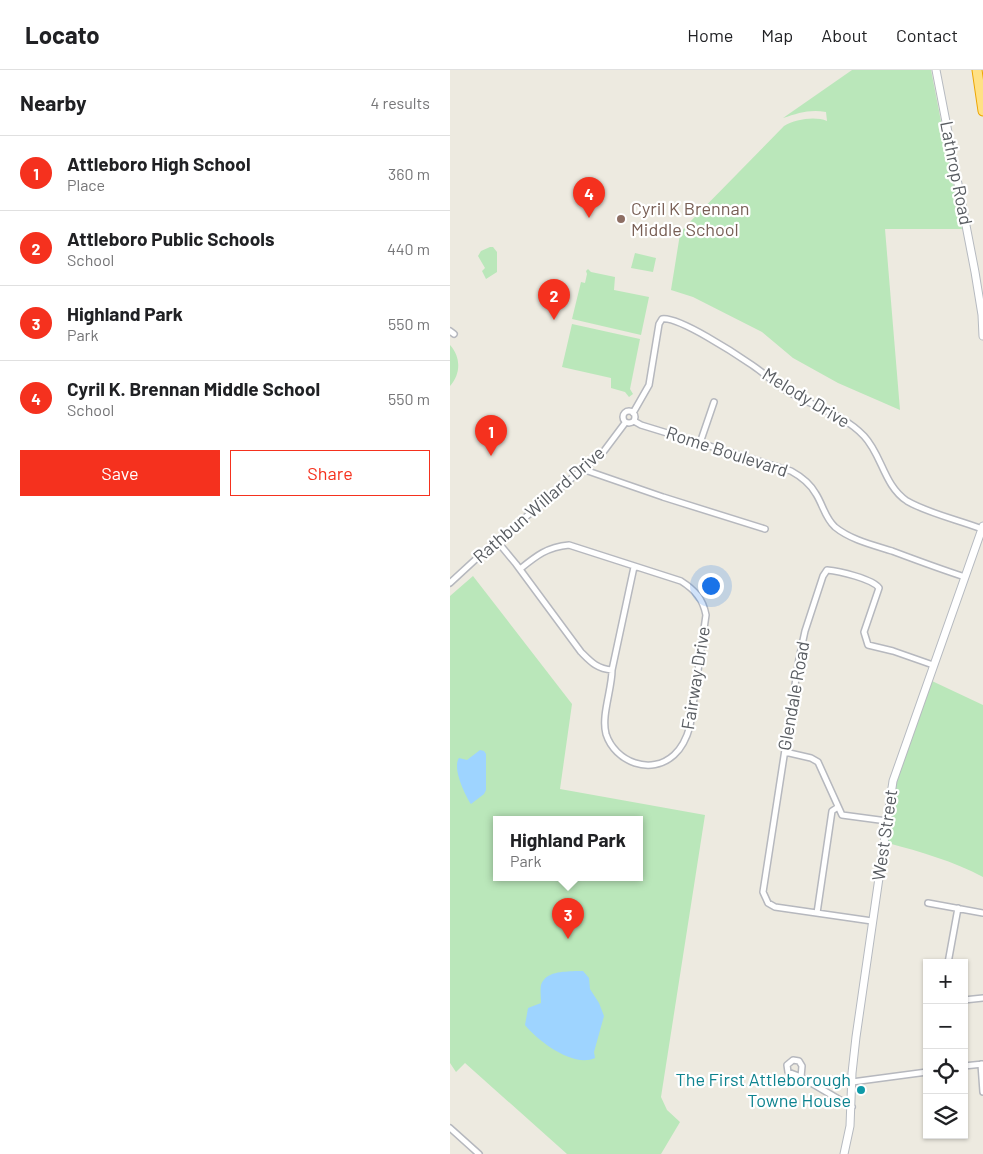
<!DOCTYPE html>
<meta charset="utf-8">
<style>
body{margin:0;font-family:Barlow,sans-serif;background:#f2f2f2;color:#202124}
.controls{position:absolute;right:15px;bottom:15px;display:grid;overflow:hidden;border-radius:0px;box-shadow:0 1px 4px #0004}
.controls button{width:45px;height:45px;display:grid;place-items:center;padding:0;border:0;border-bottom:1px solid #e0e0e0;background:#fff;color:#202124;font:25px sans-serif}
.you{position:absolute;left:260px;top:515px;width:18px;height:18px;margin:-12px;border:4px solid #fff;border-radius:50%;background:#1a73e8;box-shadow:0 0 0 8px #1a73e833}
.badge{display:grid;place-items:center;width:32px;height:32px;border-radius:50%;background:#f5311e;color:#fff;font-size:16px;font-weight:700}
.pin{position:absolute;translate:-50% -41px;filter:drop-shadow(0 1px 2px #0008)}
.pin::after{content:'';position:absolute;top:26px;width:18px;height:15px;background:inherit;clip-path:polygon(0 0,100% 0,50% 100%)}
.popup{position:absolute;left:43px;top:746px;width:150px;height:65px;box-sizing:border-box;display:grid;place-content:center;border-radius:0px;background:#fff;filter:drop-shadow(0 1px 4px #0005);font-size:16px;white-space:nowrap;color:#757577}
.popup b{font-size:19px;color:#202124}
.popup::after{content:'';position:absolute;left:50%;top:100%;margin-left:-10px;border:10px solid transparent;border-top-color:#fff}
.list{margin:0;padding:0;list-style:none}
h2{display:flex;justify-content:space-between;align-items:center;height:65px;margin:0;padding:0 20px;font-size:21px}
h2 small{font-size:16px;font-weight:400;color:#757577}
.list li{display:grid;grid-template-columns:32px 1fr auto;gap:15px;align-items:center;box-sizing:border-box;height:75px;padding:0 20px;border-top:1px solid #e0e0e0}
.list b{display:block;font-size:19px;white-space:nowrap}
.list p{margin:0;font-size:16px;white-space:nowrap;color:#757577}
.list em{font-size:16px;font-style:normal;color:#757577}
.actions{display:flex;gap:10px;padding:15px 20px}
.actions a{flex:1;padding:11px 0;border:1px solid #f5311e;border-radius:0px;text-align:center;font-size:18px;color:#f5311e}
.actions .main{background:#f5311e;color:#fff}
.icon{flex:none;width:28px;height:28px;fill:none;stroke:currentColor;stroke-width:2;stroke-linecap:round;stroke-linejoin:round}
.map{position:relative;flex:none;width:533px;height:1084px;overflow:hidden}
header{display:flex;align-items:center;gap:30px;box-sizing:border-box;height:70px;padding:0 25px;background:#fff;border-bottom:1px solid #e0e0e0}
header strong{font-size:24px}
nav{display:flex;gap:28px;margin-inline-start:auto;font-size:18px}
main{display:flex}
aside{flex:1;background:#fff}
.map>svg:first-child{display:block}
.green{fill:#bae7ba;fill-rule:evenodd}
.water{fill:#9ed4ff}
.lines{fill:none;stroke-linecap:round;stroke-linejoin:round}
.minor-casing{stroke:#b6b8be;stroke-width:8}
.secondary-casing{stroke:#b6bac0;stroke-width:9}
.motorway-casing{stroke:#eda500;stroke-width:11}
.minor{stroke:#fff;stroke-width:5}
.secondary{stroke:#fff;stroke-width:7}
.motorway{stroke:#ffe185;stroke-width:9}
.education-dot{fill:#8d6e63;stroke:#fff;stroke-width:2}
.culture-dot{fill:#0f9aa8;stroke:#fff;stroke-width:2}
.labels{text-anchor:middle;stroke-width:4.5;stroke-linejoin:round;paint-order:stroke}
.street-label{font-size:18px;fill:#595d62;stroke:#fff}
.education-label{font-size:18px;fill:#785e54;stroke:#fff;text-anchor:start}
.culture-label{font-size:18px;fill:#0d838f;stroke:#fff;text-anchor:end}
</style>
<header>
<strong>Locato</strong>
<nav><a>Home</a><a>Map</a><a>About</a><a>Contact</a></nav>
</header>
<main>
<aside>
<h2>Nearby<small>4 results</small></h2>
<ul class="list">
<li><span class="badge">1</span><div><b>Attleboro High School</b><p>Place</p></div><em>360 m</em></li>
<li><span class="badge">2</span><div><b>Attleboro Public Schools</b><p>School</p></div><em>440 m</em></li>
<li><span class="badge">3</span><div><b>Highland Park</b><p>Park</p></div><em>550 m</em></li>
<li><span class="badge">4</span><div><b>Cyril K. Brennan Middle School</b><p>School</p></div><em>550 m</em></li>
</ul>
<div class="actions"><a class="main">Save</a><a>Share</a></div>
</aside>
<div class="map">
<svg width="533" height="1084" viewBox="0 0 533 1084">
<rect width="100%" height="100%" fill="#edeae0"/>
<!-- green -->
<path class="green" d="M402,0H481L512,159H435L450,340L388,313L343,288L312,262L243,227L221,220L230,164L235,157L334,56C346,49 365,46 377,51L376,42C360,39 348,43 333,48Z
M40,177H43L47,182V202L36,209L32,201L35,198L28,186L31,181Z
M185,183L206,188L203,202L181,198Z
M138,199L141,202L165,207L164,220L199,227L191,265L122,249L131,212L135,213L137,204L136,201Z
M122,254L190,269L180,319L183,324L179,327L175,322L161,318V308L112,297Z
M0,275C11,287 11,304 0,316Z
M23,506L122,634L110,719L255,745L211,1027L217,1040L230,1052L211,1084H117L15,993L6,1002L0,993V526ZM47,750H189V808H47Z
M482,611L533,635V807C503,791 471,782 438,773L444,717Z"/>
<!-- water -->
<path class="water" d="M30,680L34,681L36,684V720L34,724L21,734C15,725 2,698 9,688L17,690Z
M125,901H133L139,908L140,919L149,933L154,946L144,982L145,988C123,998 88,971 75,955L78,938L91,933C91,928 90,920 91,915C96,901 113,902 125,901Z"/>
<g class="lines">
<!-- minor casing -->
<g class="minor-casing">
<path id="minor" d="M0,261L4,264
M173 347a6 6 0 1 1 12 0a6 6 0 1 1-12 0Z
M183,343L199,315L209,254L212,249C228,246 286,284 302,295C314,303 325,314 339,322C364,337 393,344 414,366C432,385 434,416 457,431C477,443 509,450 532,459
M184,351L191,355L341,401C352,407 360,413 366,424C373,435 375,448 385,457C401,470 423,475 442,481C466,490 490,499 515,507
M250,373L264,332
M132,399L213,427L315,459
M47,471L66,494L131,582C141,592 147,599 162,600
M70,499C86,486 97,477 119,475L231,511C245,520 253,529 256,545L240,656C237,667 233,677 224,685C201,706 165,692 156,664C151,646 162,619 162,600L184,497
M0,513L26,489L154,381L175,353
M335,682L361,688L368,692L392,745L437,751
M478,833L533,843
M367,843L382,741L388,737
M422,851L325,837L318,833L313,822L349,589L355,561L373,506L377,500C389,501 423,509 429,518L414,562L418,575L443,581L483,595
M498,893L508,838
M514,930L533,928
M531,994L533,1022
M514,996L533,994
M351,1007L352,996L349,991L343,990L337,995L338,1002L351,1007L402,1037
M402,1012L477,1002
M0,1058L29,1084"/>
</g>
<!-- secondary casing -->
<g class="secondary-casing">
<path id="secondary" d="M486,0L525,202L532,245L533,266
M394,1084L400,1056L402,1003L406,967L443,711L533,456"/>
</g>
<!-- motorway casing -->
<g class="motorway-casing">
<path id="motorway" d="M527,0L533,41"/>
</g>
<!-- minor -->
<use href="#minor" class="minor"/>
<!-- secondary -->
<use href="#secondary" class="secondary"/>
<!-- motorway -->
<use href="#motorway" class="motorway"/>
</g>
<!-- markers -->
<circle class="education-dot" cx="171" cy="149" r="5"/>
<circle class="culture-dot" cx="411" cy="1020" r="5"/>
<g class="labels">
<!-- street labels -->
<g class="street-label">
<text transform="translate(506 103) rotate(79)" y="6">Lathrop Road</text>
<text transform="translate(356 328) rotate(31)" y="6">Melody Drive</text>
<text transform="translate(277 382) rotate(18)" y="6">Rome Boulevard</text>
<text transform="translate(89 435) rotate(-41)" y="6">Rathbun Willard Drive</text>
<text transform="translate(246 608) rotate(-81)" y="6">Fairway Drive</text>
<text transform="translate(344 626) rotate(-80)" y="6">Glendale Road</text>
<text transform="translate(435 765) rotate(-82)" y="6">West Street</text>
</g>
<!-- education labels -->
<g class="education-label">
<text x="181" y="145">Cyril K Brennan<tspan x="181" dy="21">Middle School</tspan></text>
</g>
<!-- culture labels -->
<g class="culture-label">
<text x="401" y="1016">The First Attleborough<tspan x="401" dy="21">Towne House</tspan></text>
</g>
</g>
</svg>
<div class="controls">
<button>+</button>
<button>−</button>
<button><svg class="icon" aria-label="locate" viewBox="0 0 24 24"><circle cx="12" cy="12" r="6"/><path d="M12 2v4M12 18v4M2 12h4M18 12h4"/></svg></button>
<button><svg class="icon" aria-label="layers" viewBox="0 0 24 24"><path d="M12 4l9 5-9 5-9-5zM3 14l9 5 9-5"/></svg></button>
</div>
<div class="you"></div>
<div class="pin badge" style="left:41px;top:386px">1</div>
<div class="pin badge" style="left:104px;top:250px">2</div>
<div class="pin badge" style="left:118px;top:869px">3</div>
<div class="popup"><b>Highland Park</b>Park</div>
<div class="pin badge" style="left:139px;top:148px">4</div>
</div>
</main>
